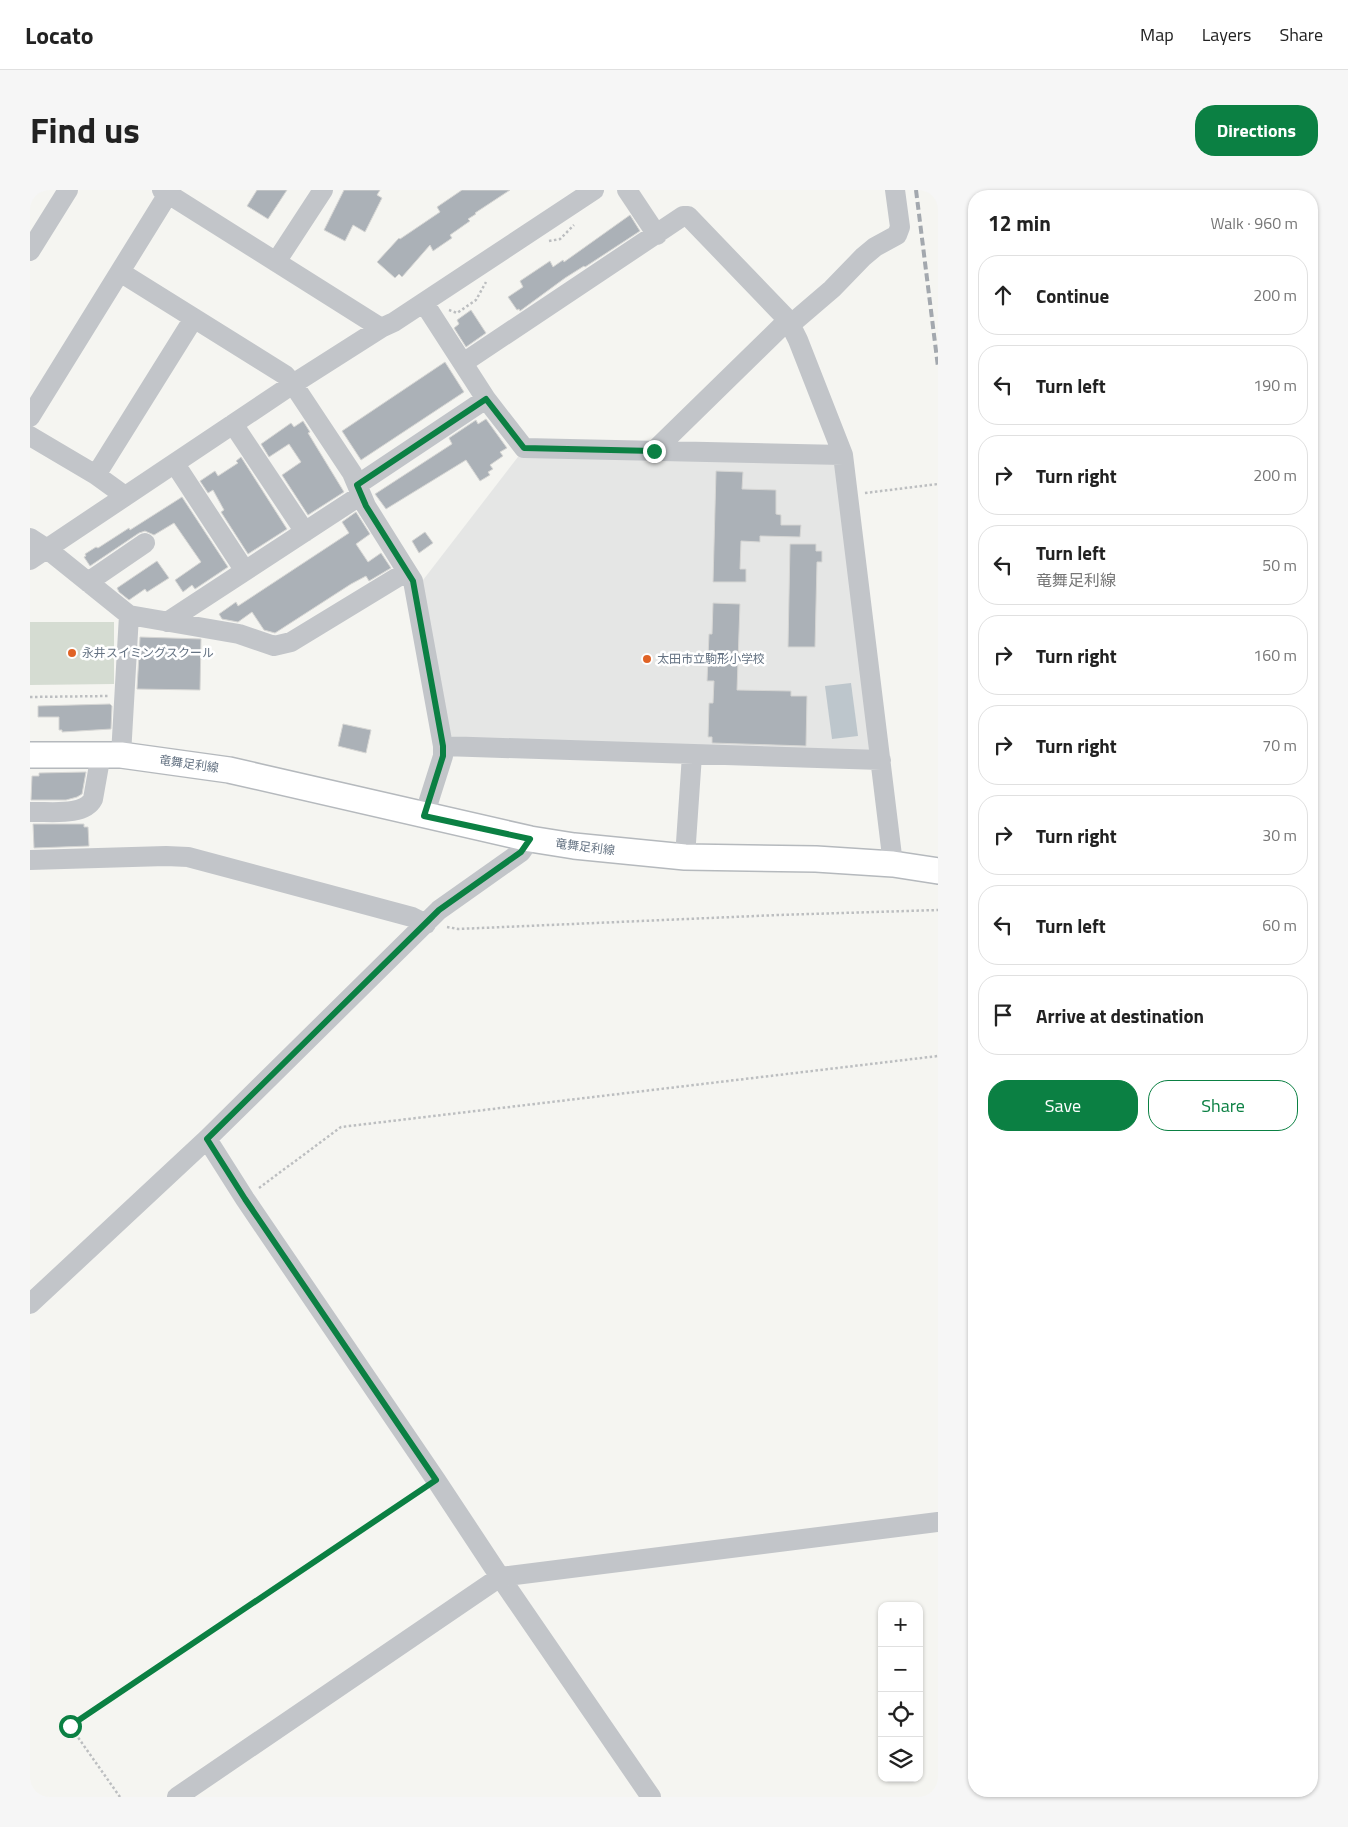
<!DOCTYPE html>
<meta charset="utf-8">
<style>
body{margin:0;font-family:"Titillium Web","Noto Sans JP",sans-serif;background:#f6f6f6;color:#222}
.controls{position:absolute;right:15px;bottom:15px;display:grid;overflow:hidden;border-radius:10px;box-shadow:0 1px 4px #0004}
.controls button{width:45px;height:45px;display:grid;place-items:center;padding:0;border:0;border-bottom:1px solid #e0e0e0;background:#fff;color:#222;font:25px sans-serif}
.stop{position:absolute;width:15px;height:15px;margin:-11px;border:4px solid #0b8043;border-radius:50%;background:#fff}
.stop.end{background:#0b8043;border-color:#fff;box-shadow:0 1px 5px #0008}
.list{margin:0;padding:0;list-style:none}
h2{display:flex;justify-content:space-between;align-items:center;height:65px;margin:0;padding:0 20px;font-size:21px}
h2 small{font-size:16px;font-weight:400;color:#767676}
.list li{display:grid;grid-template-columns:32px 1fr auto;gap:15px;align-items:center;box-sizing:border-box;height:80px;margin:0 10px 10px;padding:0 10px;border:1px solid #e0e0e0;border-radius:20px}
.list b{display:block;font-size:19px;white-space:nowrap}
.list p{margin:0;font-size:16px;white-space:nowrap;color:#767676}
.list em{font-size:16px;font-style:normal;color:#767676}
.actions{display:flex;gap:10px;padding:15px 20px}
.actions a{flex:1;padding:11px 0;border:1px solid #0b8043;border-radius:20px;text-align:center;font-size:18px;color:#0b8043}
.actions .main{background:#0b8043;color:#fff}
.icon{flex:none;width:28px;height:28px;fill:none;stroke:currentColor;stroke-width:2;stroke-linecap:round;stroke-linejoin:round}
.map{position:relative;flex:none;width:908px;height:1607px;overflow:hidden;border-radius:20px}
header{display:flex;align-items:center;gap:30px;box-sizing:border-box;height:70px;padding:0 25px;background:#fff;border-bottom:1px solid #e0e0e0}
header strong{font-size:24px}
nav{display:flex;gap:28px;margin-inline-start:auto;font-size:18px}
.intro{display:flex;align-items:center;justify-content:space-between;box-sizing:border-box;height:120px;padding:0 30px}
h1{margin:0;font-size:35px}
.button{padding:12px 22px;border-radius:20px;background:#0b8043;color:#fff;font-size:18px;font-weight:700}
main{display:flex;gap:30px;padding:0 30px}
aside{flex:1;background:#fff;border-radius:20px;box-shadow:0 1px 4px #0004}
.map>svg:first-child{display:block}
.built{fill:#e5e6e5}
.green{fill:#d5dcd2}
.water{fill:#bdc6cc}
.building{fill:#abb1b7;stroke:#d6d6d4}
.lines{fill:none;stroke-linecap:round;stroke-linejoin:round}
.major-casing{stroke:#b5b9bd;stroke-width:28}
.path{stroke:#bcbec0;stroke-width:2.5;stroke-dasharray:2.5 2.5;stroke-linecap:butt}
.minor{stroke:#c2c5c9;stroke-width:20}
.major{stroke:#fff;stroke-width:25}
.rail{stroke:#a3a8ae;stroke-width:4;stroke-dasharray:8 4;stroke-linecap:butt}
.route{stroke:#0b8043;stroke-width:6}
.poi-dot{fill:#e06326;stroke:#fff;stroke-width:2}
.labels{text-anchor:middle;stroke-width:5;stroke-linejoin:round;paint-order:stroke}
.poi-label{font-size:12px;fill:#647282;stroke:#fff;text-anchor:start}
.street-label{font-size:12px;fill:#647282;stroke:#fff}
</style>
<header>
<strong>Locato</strong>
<nav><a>Map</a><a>Layers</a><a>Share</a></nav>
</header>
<div class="intro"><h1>Find us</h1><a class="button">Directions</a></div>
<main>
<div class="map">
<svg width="908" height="1607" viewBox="0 0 908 1607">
<rect width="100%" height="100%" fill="#f5f5f1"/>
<!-- built -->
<path class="built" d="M491,263L800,270L808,276L842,559L839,563L428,550L417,544L390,394Z"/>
<!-- green -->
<path class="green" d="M0,432H84V494L0,495Z"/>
<!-- water -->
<path class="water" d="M821,493L828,546L802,549L795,496Z"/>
<!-- building -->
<path class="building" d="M227,0H257L238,29L217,16Z
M314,0H350L347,5L352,8L335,42L323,35L315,51L294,40Z
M432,0H480L445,23L446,24L438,29L440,31L420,45L422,48L403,61L400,55L372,87L369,84L365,88L347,72L369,48L370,49L410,22L407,17Z
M600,25L610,41L555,77L554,76L535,88L490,121L489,119L487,120L478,107L493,97L490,91L520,71L523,77L533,70L534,72Z
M441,120L456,143L436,157L424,138L429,134L427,130Z
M415,172L434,202L331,270L312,241Z
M456,229L477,258L470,262L473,266L460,275L463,279L458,282L460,285L450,291L436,270L356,319L345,304L422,254L419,248L446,230L448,234Z
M273,231L280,242L278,243L314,302L278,325L252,285L271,272L259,254L239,267L231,254L261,233L264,237Z
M211,267L257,339L218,364L191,322L194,320L183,300L178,303L170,291L185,281L188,286L208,273L206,271Z
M686,281L713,282L712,299L746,300V324L751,325V335H771L770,347L730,346V352L711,351L710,379H716V392H683Z
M152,307L198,377L165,399L162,395L153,402L145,390L171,372L144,333L124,345L115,341L109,343L60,376L54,367L56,366L55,364L66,357L68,358L99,338L100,340Z
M326,322L340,344L326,354L338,372L351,363L361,378L339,391L336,386L321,394L245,443L234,440L222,422L208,432L192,429L189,424L206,412L208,416L319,343L312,332Z
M395,342L403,353L389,363L382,351Z
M760,354H786V361H792V372H787L785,457H758Z
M127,371L139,388L117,402L115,399L99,410L89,402L87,398Z
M683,413L710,414L707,500L761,501V506H777L776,556L682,553V547H678L679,513H683L684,491H677L679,444H682Z
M110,447L171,449L170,500L107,499Z
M80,514L82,516L81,539L32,542V540H29V527H8V516Z
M313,534L341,540L336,563L308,556Z
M56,582L52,604L47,607L36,610H1L2,586H9V583Z
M3,634H54V637H58L59,656L4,658Z"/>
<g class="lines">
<!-- major casing -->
<g class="major-casing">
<path id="major" d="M0,565H91L199,580L500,649L544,656L655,667L786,669L863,674L908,681"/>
</g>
<!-- path -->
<path class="path" d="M519,51L530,49L544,35
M419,120L427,123L446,110L456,92
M835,303L908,294
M0,507L78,506
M417,737L428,739L748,725L908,720
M229,998L311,937L908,866
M90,1607L40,1536L393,1299"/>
<!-- minor -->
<path class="minor" d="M132,0L351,138
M597,0L627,45
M0,61L38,0
M246,72L293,0
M90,82L255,185L263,194L322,283L336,316L383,391L413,556V566L394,626
M394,113L456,209L494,258L813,265
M760,135L802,99L833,67L845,57L867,45L870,37L865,0
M433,173L653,26H658L758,130L768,150L813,265L863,674
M0,227L138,4
M203,234L275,342
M0,246L66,285L95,306
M624,261L758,130
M145,274L215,381
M66,285L164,128
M327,295L456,209
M0,348L17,359L99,425L209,444L244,456L261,452L376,382
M0,370L263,194L351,138L364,132L564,0
M58,392L115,353
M137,432L331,305
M413,556L851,570
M91,565L99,425
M0,622C18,621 54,627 63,609L71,564
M655,667L662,565
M0,670L136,666L158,667L382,727L396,734
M177,949L215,1009L406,1290L470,1387L621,1607
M0,1114L177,949L409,720L491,662L500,649
M147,1607L470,1387L908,1332"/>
<!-- major -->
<use href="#major" class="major"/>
<!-- rail -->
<path class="rail" d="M886,0L908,177"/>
</g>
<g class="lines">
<!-- route -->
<path class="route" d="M40,1536L406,1290L215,1009L177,949L409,720L491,662L500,649L394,626L413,566V556L383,391L336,316L327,295L456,209L494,258L624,261"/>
</g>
<!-- markers -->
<g class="poi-dot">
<circle cx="42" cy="463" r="5"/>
<circle cx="617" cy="469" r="5"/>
</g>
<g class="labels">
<!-- poi labels -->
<g class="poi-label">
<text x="52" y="467">永井スイミングスクール</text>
<text x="627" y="473">太田市立駒形小学校</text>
</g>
<!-- street labels -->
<g class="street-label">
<text transform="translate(159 574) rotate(8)" y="4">竜舞足利線</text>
<text transform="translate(555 657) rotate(7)" y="4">竜舞足利線</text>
</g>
</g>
</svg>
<div class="controls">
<button>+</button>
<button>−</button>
<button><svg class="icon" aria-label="locate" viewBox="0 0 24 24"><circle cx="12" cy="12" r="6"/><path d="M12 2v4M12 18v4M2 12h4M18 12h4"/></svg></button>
<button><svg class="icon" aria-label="layers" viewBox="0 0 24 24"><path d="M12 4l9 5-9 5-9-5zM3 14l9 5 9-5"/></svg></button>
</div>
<div class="stop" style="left:40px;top:1536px"></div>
<div class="stop end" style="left:624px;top:261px"></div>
</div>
<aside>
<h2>12 min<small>Walk · 960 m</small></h2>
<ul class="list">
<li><svg class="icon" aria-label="ahead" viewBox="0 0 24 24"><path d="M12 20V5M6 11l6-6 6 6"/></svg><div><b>Continue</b></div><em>200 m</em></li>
<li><svg class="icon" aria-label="left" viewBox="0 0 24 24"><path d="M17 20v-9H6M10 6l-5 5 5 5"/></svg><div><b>Turn left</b></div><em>190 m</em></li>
<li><svg class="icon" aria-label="right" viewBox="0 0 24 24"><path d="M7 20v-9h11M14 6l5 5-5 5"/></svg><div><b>Turn right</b></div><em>200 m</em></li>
<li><svg class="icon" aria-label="left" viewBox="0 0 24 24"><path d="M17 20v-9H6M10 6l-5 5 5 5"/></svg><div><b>Turn left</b><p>竜舞足利線</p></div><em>50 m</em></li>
<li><svg class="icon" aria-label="right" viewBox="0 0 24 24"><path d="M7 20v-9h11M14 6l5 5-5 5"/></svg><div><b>Turn right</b></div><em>160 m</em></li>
<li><svg class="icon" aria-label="right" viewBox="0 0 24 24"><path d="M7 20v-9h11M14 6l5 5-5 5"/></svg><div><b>Turn right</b></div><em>70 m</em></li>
<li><svg class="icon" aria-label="right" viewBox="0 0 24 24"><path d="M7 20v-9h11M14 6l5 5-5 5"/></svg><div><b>Turn right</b></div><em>30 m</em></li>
<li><svg class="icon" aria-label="left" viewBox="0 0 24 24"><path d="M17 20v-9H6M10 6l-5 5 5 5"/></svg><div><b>Turn left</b></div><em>60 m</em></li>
<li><svg class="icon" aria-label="arrive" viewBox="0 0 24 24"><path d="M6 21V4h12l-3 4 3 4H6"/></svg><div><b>Arrive at destination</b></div></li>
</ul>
<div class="actions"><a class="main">Save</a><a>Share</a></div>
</aside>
</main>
